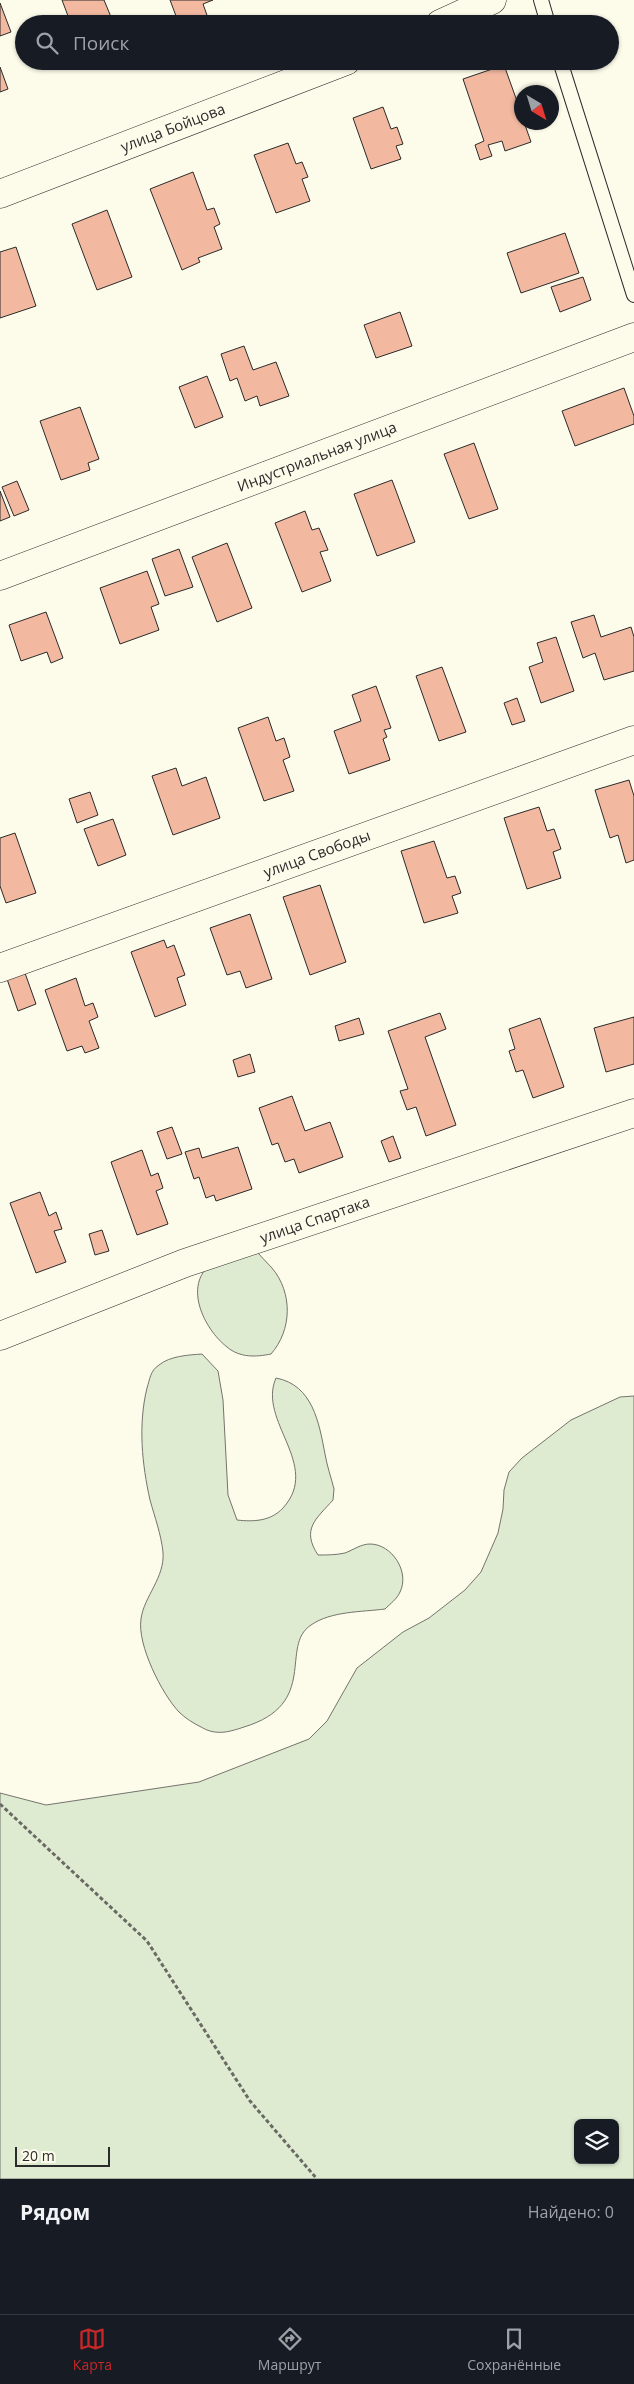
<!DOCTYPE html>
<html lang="ru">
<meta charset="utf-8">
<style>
body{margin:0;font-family:"Open Sans",sans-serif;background:#242831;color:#f1f3f6}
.controls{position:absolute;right:15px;bottom:15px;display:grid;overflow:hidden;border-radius:8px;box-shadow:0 1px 4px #0004}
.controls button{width:45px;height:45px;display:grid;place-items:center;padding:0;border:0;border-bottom:1px solid #363941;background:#171b24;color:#f1f3f6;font:25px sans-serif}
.compass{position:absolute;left:514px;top:85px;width:45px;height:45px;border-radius:50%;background:#171b24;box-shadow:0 1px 4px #0004;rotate:142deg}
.scale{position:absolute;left:15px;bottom:12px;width:95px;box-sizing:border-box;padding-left:5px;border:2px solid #2b2b2b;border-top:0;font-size:14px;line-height:18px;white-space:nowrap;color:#2b2b2b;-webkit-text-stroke:4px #fdfbea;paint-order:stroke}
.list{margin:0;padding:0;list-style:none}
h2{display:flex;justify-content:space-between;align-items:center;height:65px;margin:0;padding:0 20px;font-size:21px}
h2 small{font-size:16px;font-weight:400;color:#9ea1a6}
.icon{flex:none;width:28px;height:28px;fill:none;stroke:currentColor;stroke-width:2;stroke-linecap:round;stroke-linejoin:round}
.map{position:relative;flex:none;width:634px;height:2179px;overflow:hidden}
.search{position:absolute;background:#171b24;box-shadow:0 1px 4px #0004;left:15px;right:15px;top:15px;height:55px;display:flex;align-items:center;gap:12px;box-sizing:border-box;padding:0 18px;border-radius:28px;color:#9ea1a6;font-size:19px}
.sheet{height:135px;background:#171b24}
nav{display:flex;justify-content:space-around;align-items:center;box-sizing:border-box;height:70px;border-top:1px solid #363941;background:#171b24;font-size:14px;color:#9ea1a6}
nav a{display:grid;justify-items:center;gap:2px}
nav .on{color:#c62828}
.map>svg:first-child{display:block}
.green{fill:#deebd1;stroke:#74746e;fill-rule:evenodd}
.building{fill:#f2b8a0;stroke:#2b2b2b}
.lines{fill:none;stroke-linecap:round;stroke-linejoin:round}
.lane-casing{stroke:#2b2b2b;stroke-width:16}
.street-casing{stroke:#2b2b2b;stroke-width:29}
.path{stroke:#6a6964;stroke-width:3;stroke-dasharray:4 2.5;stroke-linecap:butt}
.lane{stroke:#fdfbea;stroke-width:14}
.street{stroke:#fdfbea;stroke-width:28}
.labels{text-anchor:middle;stroke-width:4;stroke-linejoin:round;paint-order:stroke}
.street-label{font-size:15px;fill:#2b2b2b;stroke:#fdfbea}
</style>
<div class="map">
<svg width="634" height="2179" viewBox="0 0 634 2179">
<rect width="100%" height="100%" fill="#fdfbea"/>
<!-- green -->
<path class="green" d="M256,1251C261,1257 267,1262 272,1268C293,1293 292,1330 271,1354C256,1357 240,1358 227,1347C204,1329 183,1286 211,1264C220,1258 245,1254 256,1251Z
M202,1354L218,1371L223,1400L228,1495L237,1520C254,1522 271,1521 283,1508C322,1465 257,1421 276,1378C313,1385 319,1423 325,1454C327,1466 331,1477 334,1489L333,1500C316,1519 301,1529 318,1555C327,1555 336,1555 345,1553C353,1550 361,1544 370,1544C392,1544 410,1572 400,1592C397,1599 390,1604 385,1609C362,1612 331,1611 311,1625C279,1646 320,1704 244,1727C229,1732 216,1736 201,1727C193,1723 185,1718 179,1712C162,1694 137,1645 141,1619C144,1596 165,1578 163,1552C161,1534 155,1518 150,1500C142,1464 138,1425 147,1388C150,1379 150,1371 159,1365C170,1356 188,1355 202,1354Z
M634,1396V2179H0V1793L46,1805L199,1782L309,1739L327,1721L357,1668L403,1632L429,1618L465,1590L481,1572L498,1533L503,1509L504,1490L509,1472L522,1458L571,1420L620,1397ZM578,2123H615V2160H578Z"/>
<!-- building -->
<path class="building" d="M62,0H104L111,17L102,20L103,24H71Z
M170,0H213L203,4L208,18L190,24H179Z
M0,3L11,32L0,36Z
M504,65L522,115V122H524L531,142L505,151L502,141L488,145L492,156L480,160L475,145L484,141L463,79Z
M0,67L8,89L0,92Z
M383,107L391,129L397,127L403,144L396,146L401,159L371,169L353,118Z
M288,143L296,164L302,162L308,177L302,179L310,201L276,213L254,155Z
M193,172L207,210L214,208L220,224L214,227L222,249L198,258L200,262L182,270L150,189Z
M107,210L132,277L97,290L72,224Z
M565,233L579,273L521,293L507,253Z
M16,247L36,306L0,318V252Z
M583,277L591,300L560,312L551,287Z
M400,312L412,346L376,358L364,325Z
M244,346L253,370L276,362L289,396L260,406L257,396L245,401L237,378L230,381L221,354Z
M207,376L223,417L195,428L179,387Z
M624,388L634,416V424L575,446L562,411Z
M80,407L99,459L88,463L90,470L61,480L40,421Z
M474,443L498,509L469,519L444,454Z
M392,480L415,542L377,556L354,494Z
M17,481L29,510L14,516L2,487Z
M0,491L10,517L0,521Z
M305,511L312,530L319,528L328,550L320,552L331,581L302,592L275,523Z
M227,543L252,608L217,622L192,557Z
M179,549L193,587L165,596L152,559Z
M147,571L159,604L151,607L159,630L120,644L100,588Z
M46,612L63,658L51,663L47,652L21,661L9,625Z
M594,615L601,637L631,627L634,637V671L604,680L595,653L583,658L571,622Z
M556,637L574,691L541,703L529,667L543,662L537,643Z
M442,667L466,732L439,741L416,676Z
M376,686L391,728L384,730L387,737L383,739L390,760L349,774L334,731L361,721L352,695Z
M517,698L525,721L512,725L504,703Z
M268,717L276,741L284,738L290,757L283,760L294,791L264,801L238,728Z
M176,768L182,786L206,777L220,818L173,835L152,776Z
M629,780L634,796V860L626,863L618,835L610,838L595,790Z
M90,792L98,815L77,823L69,799Z
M539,807L547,831L554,829L561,849L553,852L561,878L527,889L504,818Z
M113,819L126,855L98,866L84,829Z
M15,833L36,893L6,903L0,886V838Z
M434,841L447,878L455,876L461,893L452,896L458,913L424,923L401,851Z
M320,885L346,962L310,975L283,897Z
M250,914L272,979L246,988L240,971L227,975L210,928Z
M164,940L167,948L174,945L185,975L177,978L186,1005L155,1017L131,952Z
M25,973L36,1004L18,1011L7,979Z
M76,978L85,1006L93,1003L98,1017L89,1021L99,1048L85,1053L82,1046L67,1051L45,990Z
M440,1013L446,1029L425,1037L456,1125L426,1136L416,1107L407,1110L400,1091L408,1089L388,1031Z
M634,1017V1064L606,1072L594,1028Z
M359,1018L364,1034L339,1041L335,1026Z
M540,1018L564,1087L533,1098L523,1070L516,1072L509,1051L515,1049L509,1029Z
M250,1054L255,1072L238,1077L233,1060Z
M292,1096L305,1131L330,1122L343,1157L299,1173L294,1159L285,1162L278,1143L272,1145L259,1108Z
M172,1127L182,1154L167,1159L157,1132Z
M393,1136L401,1158L389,1162L381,1141Z
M238,1147L252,1189L216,1201L214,1195L206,1198L199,1177L194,1179L185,1152L199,1148L202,1158Z
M142,1150L151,1176L158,1173L163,1188L156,1191L168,1224L137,1235L111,1162Z
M40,1192L49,1216L56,1212L62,1229L54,1231L66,1262L36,1273L10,1203Z
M102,1230L109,1251L95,1255L89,1234Z"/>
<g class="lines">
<!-- lane casing -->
<g class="lane-casing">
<path id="lane" d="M541,0L548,24
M560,61L634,295"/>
</g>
<!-- street casing -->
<g class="street-casing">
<path id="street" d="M440,24L492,0
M0,194L346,61
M0,576L634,337
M0,968L634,740
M0,1336L185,1263L634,1113"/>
</g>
<!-- path -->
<path class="path" d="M0,1804L147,1941L250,2101L317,2179"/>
<!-- lane -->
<use href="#lane" class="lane"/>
<!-- street -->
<use href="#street" class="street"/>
</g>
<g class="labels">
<!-- street labels -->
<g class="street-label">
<text transform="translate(173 128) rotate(-21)" y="5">улица Бойцова</text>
<text transform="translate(317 457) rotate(-21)" y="5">Индустриальная улица</text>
<text transform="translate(317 854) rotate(-20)" y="5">улица Свободы</text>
<text transform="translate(315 1220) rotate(-19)" y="5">улица Спартака</text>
</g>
</g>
</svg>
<div class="controls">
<button><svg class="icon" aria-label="layers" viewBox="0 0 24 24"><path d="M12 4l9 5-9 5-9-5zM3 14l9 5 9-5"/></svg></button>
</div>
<svg class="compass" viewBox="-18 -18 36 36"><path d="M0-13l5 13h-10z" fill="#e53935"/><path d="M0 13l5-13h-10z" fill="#9ea1a6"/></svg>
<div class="scale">20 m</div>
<div class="search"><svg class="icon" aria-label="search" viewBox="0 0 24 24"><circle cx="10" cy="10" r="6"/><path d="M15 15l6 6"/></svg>Поиск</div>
</div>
<section class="sheet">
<h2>Рядом<small>Найдено: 0</small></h2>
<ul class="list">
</ul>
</section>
<nav>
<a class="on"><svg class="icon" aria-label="map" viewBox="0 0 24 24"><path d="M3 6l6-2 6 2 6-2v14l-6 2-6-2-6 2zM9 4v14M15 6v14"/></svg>Карта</a>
<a><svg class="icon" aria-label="directions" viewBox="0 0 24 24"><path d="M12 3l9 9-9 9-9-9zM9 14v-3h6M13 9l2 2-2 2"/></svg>Маршрут</a>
<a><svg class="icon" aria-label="saved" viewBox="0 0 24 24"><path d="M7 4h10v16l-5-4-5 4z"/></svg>Сохранённые</a>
</nav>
